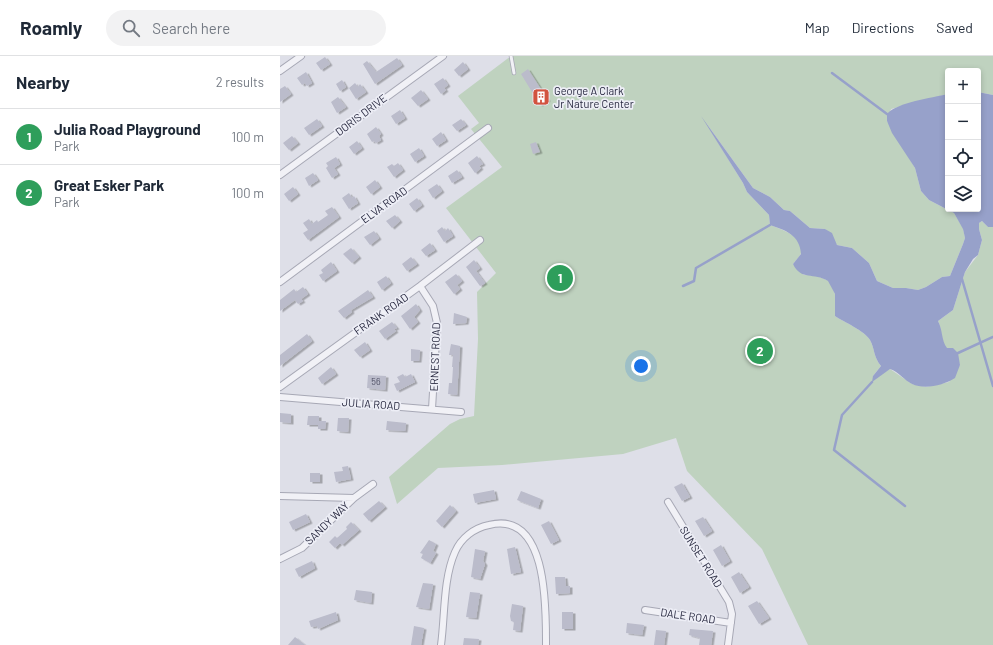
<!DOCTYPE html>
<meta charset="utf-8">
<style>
body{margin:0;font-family:Barlow,sans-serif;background:#f2f2f3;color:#1f2937}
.controls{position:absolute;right:12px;top:12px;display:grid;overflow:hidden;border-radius:4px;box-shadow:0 2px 6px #0003}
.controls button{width:36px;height:36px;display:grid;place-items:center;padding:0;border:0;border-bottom:1px solid #e0e1e3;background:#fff;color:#1f2937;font:20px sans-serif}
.you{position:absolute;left:361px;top:310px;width:14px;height:14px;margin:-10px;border:3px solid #fff;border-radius:50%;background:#1a73e8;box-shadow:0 0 0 6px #1a73e833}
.badge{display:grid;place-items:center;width:26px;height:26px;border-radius:50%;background:#d93025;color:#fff;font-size:13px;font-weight:700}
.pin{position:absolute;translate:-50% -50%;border:2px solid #fff;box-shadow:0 1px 4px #0006}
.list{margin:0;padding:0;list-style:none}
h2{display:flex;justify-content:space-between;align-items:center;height:52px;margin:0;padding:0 16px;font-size:17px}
h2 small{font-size:13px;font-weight:400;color:#747a83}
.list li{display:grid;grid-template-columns:26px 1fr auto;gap:12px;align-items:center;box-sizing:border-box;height:56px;padding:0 16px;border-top:1px solid #e0e1e3}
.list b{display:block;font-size:15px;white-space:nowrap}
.list p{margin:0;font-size:13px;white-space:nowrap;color:#747a83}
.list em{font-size:13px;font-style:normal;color:#747a83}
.icon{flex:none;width:22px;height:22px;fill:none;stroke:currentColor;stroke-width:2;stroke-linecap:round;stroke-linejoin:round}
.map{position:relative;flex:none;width:713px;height:589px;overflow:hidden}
header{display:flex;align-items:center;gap:24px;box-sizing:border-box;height:56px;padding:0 20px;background:#fff;border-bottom:1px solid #e0e1e3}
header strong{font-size:19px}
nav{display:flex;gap:22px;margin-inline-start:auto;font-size:14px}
.search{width:280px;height:36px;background:#f2f2f3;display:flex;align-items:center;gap:10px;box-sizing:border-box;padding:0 14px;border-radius:22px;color:#747a83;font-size:15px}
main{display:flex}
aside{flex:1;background:#fff}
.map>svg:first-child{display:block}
.green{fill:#bfd2bf}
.water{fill:#97a1ca}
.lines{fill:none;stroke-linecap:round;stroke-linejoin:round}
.stream{stroke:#97a1ca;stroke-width:2.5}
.building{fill:#bbbccb;filter:url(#shadow)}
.service-casing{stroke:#a7a8b5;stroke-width:4.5}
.minor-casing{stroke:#a7a8b5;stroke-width:8}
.service{stroke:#f1f1f6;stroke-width:3}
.minor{stroke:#f1f1f6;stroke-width:6}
.labels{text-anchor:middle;stroke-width:3.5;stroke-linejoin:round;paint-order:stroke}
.number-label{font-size:9px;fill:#4c4d62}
.poi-label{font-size:11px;fill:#27283f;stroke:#edeef6;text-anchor:start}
.street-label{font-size:11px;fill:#27283f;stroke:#edeef6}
</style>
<header>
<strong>Roamly</strong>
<div class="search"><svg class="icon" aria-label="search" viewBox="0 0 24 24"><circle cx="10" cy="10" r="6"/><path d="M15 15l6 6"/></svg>Search here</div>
<nav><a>Map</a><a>Directions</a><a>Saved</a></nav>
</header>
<main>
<aside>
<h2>Nearby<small>2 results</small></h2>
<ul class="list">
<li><span class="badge" style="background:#2e9e5b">1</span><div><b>Julia Road Playground</b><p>Park</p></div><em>100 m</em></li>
<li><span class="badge" style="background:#2e9e5b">2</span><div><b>Great Esker Park</b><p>Park</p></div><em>100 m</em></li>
</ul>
</aside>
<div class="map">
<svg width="713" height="589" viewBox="0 0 713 589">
<defs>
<filter id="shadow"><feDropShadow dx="2.5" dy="1.5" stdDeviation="0" flood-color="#0004"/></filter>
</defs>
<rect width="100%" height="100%" fill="#dedfe8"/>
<!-- green -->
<path class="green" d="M231,0H713V39L698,36V15H668V38L611,53L607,65L635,112L641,135L649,144L674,157L683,172L685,182L683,188L670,220L662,221L646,231L638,234L626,232H613L597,225L589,207L572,192L557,189L545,173L530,172L510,155L504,154L490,141L473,132L426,67L463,127L467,136L489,159L490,169C501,173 525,181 521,197C520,201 515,205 513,208L524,219H535L549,225L555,238V260C564,266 585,275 590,284C595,293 593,300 601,310L593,320L610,313L632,328L646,331L669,326L680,309C678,300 666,296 663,287C660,279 662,272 658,265L673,254L685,216L698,199L702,184L699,173V167L702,165L708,171H713V589H528L482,493L407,415L396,382L343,398L222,409L158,412L117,448L109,421L170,368L180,363L194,360L198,283L197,236L216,217L166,152L222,111L191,73L199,67L178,40Z"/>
<!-- water -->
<path class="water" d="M698,36L713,39V171H708L702,165L699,167V173L702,184L698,199L693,203L685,216L673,254L658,265C663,274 661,284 667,292H673L678,297L680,309L675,322C664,329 645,334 632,328C624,324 619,316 610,313L592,326L593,320L601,310C593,300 595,293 590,284C585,275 564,266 555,260V238L548,225C534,216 521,225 513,208L521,198C520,179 505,174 490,169L489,159L467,136L463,127L421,60L473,132L490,141L504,154L510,155L530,172L545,173L552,177L557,189L572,192L589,207L597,225L613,232H626L638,234L646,231L662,221L670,220L683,188L685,182L683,173L674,157L649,144L641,135L635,112L612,77L607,65V58C618,46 651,42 668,38V153H698Z"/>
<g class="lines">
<!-- stream -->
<path class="stream" d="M552,17L607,58
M682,223L713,330
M403,230L414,225L416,212L490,169
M678,297L713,281
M592,326L562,359L554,394L625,450"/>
</g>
<!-- building -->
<path class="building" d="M45,1L50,8L41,14L36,7Z
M117,2L122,9L95,28L83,8L87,5L96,16Z
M183,6L188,13L179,20L174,14Z
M248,13L268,44L260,49L241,18Z
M26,16L32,27L27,30L25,27L22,29L17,22Z
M163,22L168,29L164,32L166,34L161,38L154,28Z
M62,24L66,31L60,35L56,28Z
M75,27L78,31L80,28L86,36L76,43L69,32Z
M5,30L11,38L0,46V33Z
M141,34L148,43L138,50L131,42Z
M58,41L66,51L57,57L51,46Z
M120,54L125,62L116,68L111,60Z
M37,63L42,70L29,79L24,72Z
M181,63L186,69L177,75L172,69Z
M96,71L101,78L99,80L101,84L96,87L94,85L92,86L87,78Z
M161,76L166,84L157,90L152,83Z
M12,80L18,87L9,94L3,87Z
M77,85L82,92L74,98L69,91Z
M256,86L260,96L253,98L250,88Z
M139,92L144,100L135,106L130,98Z
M197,100L203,108L199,110L201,112L195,117L188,107Z
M56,101L60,108L54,112L58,118L52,122L46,112L48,110L46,107Z
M118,107L123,114L114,121L107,111L112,108L114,110Z
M177,114L182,121L172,127L168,120Z
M33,117L38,124L29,130L25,122Z
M95,124L100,131L91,138L86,131Z
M157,128L162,135L153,142L148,134Z
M13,131L18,138L9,145L4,138Z
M69,137L72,142L74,140L78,147L69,153L62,142Z
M137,142L142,149L134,155L129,148Z
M52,151L59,161L28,184L23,177L28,174L23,167L29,163L32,168L37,164L38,166L48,159L45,155Z
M115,159L120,165L112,172L106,165Z
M162,171L165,175L168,172L173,180L164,186L157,175Z
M94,175L99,182L90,189L84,181Z
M150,187L155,194L146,200L141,194Z
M71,192L79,201L72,207L63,198Z
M131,201L137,208L127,215L122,208Z
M194,204L200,212L196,215L205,227L200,230L186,211Z
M51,206L57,215L43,225L39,219L43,217L41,214Z
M176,218L182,225L177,229L180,233L174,238L165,226Z
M106,220L111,227L102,234L97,226Z
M23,231L28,238L21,243L23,245L18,248L15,244L0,255V244L14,233L16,236Z
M88,234L93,241L71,254L72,256L64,262L58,255Z
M136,248L140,254L134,261L138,266L130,273L121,260Z
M174,257L187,261L186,267L173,268Z
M112,266L117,272L114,273L116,275L105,283L99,275Z
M27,278L32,285L0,310V299Z
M85,286L90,294L80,301L74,294Z
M171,288L180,290L177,339L168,338L169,327H172L173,311H172L173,299H169Z
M131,293L140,294L139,305H131Z
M51,311L56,318L42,328L38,322Z
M123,318L125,321L131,318L135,326L117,335L114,328L120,326L117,321Z
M88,319L106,320L105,334L87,332Z
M0,357L11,358V367L0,366Z
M28,360H39V365H46L45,373H38V369H27Z
M58,362H69L68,376L57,375Z
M107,365L126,367L125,375L106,374Z
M68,410L71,423L56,426L54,416L63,415L62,411Z
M30,417H40V426H30Z
M402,427L410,441L402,445L394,431Z
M214,434L216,443L195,447L193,438Z
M241,435L261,443L258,452L237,444Z
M99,445L105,451L89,465L83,458Z
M170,449L176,455L162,471L156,465Z
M26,458L30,466L13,474L9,466Z
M423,461L432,475L424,480L415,465Z
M269,465L279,484L271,488L261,469Z
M71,466L79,474L62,489L60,487L55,492L49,486L55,480L57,482L67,473L66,471Z
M149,484L156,488L153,495L156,497L150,507L141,502L143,498L140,497Z
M441,489L450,505L442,510L433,494Z
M235,491L241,516L231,518L227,493Z
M195,493L205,495L203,505L205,508L200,523L191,521Z
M32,505L35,512L19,521L15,513Z
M459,516L469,531L460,537L451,521Z
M275,521H285L286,530H290V537L276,538Z
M143,527L153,528L149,553L136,551Z
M76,534L92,536L91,547L74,544Z
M190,536L200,537L196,562L186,561Z
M477,545L489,562L479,568L468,550Z
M232,548L243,550L240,575L233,574L234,566L231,565L230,560Z
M56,556L58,564L38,573L37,570L31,571L29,565Z
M282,556H293V573H282Z
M347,567L364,569L362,579L346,577Z
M134,570L144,572L141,589H131Z
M410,573L433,575L431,589H419L420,582L409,579Z
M376,574L386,575L384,589H374Z
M15,581L25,589H8Z
M184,582L199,583L198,589H183Z"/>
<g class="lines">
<!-- service casing -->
<g class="service-casing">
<path id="service" d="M231,0L234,17"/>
</g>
<!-- minor casing -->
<g class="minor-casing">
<path id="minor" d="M0,15L21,0
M0,119L163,0
M0,226L208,72
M140,230L153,250L157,267L152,353
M0,331L140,230L200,184
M0,341L181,356
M0,440L74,442
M388,446L449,546L452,558L448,589
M0,503L22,492L74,442L93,428
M365,554L451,567
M161,589C165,560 163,523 175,496C181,482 194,472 209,469C268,454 266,552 266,589"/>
</g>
<!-- service -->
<use href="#service" class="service"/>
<!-- minor -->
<use href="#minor" class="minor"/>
</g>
<!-- icons -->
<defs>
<g id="building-square" transform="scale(0.9)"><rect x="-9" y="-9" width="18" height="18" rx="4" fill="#d2523e" stroke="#edeef6"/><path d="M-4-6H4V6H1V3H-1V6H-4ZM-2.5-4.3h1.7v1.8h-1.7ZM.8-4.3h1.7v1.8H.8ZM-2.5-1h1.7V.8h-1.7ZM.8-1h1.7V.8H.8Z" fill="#fff"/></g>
</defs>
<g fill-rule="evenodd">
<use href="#building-square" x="261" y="41"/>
</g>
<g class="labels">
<!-- number labels -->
<g class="number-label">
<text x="96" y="329">56</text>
</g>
<!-- poi labels -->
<g class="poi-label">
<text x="274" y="39">George A Clark<tspan x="274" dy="13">Jr Nature Center</tspan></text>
</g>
<!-- street labels -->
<g class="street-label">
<text transform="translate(81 59) rotate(-37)" y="4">DORIS DRIVE</text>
<text transform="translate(104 149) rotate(-36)" y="4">ELVA ROAD</text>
<text transform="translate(101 258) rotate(-35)" y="4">FRANK ROAD</text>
<text transform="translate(155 301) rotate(-88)" y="4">ERNEST ROAD</text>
<text transform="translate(91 348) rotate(4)" y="4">JULIA ROAD</text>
<text transform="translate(47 467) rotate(-44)" y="4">SANDY WAY</text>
<text transform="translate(421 501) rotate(58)" y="4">SUNSET ROAD</text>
<text transform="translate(408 560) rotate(8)" y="4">DALE ROAD</text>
</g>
</g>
</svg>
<div class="controls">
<button>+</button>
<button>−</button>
<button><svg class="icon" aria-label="locate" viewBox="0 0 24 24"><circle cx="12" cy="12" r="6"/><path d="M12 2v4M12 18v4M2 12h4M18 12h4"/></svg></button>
<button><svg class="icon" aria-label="layers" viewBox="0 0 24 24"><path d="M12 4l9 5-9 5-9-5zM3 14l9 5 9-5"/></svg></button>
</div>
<div class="you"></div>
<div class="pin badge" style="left:280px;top:222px;background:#2e9e5b">1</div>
<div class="pin badge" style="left:480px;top:295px;background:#2e9e5b">2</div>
</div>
</main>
